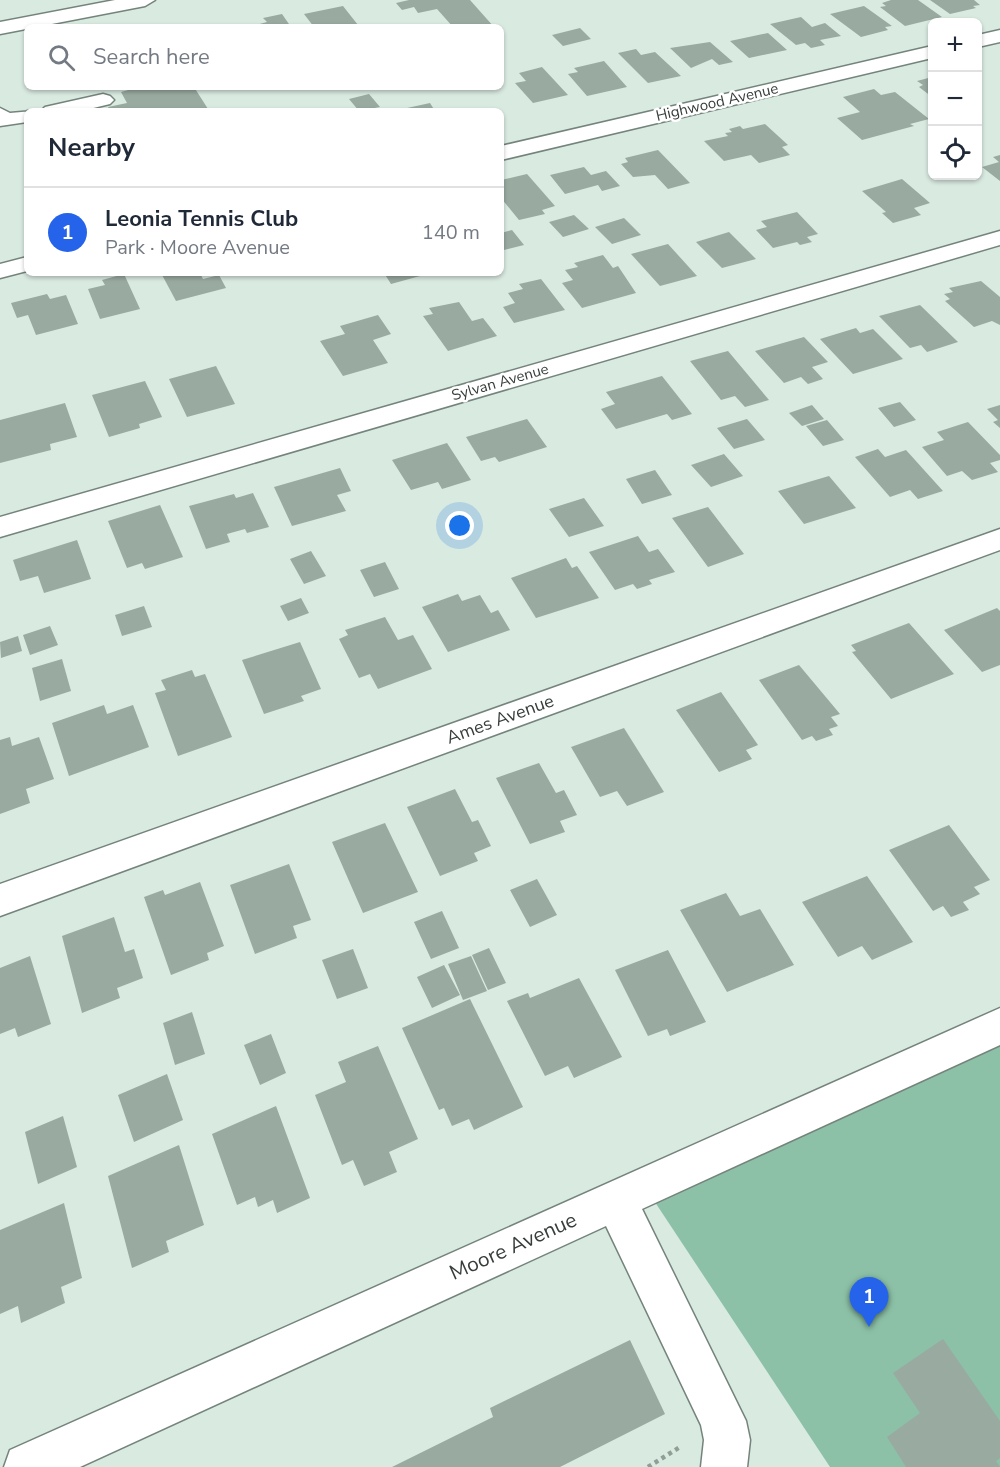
<!DOCTYPE html>
<meta charset="utf-8">
<style>
body{margin:0;font-family:"Nunito Sans",sans-serif;background:#f2f2f3;color:#1f2937}
.controls{position:absolute;right:18px;top:18px;display:grid;overflow:hidden;border-radius:9px;box-shadow:0 2px 4px #0004}
.controls button{width:54px;height:54px;display:grid;place-items:center;padding:0;border:0;border-bottom:2px solid #e0e1e3;background:#fff;color:#1f2937;font:30px sans-serif}
.you{position:absolute;left:460px;top:526px;width:21px;height:21px;margin:-15px;border:4px solid #fff;border-radius:50%;background:#1a73e8;box-shadow:0 0 0 9px #1a73e833}
.badge{display:grid;place-items:center;width:39px;height:39px;border-radius:50%;background:#2563eb;color:#fff;font-size:20px;font-weight:700}
.pin{position:absolute;translate:-50% -50px;filter:drop-shadow(0 2px 3px #0008)}
.pin::after{content:'';position:absolute;top:32px;width:21px;height:18px;background:inherit;clip-path:polygon(0 0,100% 0,50% 100%)}
.list{margin:0;padding:0;list-style:none}
h2{display:flex;justify-content:space-between;align-items:center;height:78px;margin:0;padding:0 24px;font-size:26px}
h2 small{font-size:20px;font-weight:400;color:#747a83}
.list li{display:grid;grid-template-columns:39px 1fr auto;gap:18px;align-items:center;box-sizing:border-box;height:90px;padding:0 24px;border-top:2px solid #e0e1e3}
.list b{display:block;font-size:22px;white-space:nowrap}
.list p{margin:0;font-size:20px;white-space:nowrap;color:#747a83}
.list em{font-size:20px;font-style:normal;color:#747a83}
.icon{flex:none;width:33px;height:33px;fill:none;stroke:currentColor;stroke-width:2;stroke-linecap:round;stroke-linejoin:round}
.map{position:relative;flex:none;width:1000px;height:1467px;overflow:hidden}
.search{position:absolute;background:#fff;box-shadow:0 2px 4px #0004;left:24px;top:24px;width:480px;height:66px;display:flex;align-items:center;gap:15px;box-sizing:border-box;padding:0 21px;border-radius:9px;color:#747a83;font-size:22px}
.panel{position:absolute;background:#fff;box-shadow:0 2px 4px #0004;left:24px;top:108px;width:480px;height:168px;border-radius:9px}
.map>svg:first-child{display:block}
.green{fill:#8cc1a7}
.building{fill:#99aaa1}
.lines{fill:none;stroke-linecap:round;stroke-linejoin:round}
.minor-casing{stroke:#74847c;stroke-width:3}
.path{stroke:#919d97;stroke-width:4.5;stroke-dasharray:4 4;stroke-linecap:butt}
.minor{fill:#fff;fill-rule:evenodd}
.labels{text-anchor:middle;stroke-width:5;stroke-linejoin:round;paint-order:stroke}
.far-street-label{font-size:15px;fill:#373e3a;stroke:#fff}
.street-label{font-size:18px;fill:#373e3a;stroke:#fff}
.near-street-label{font-size:21px;fill:#373e3a;stroke:#fff}
</style>
<div class="map">
<svg width="1000" height="1467" viewBox="0 0 1000 1467">
<rect width="100%" height="100%" fill="#d9eae1"/>
<!-- green -->
<path class="green" d="M1000,1026V1467H830L645,1187Z"/>
<!-- building -->
<path class="building" d="M409,0H470L494,27H453L437,9L418,13L414,7L402,10L396,3Z
M891,0H918L942,17L905,26L880,7L886,6L882,3Z
M930,0H974L980,5L973,6L976,8L950,14Z
M343,6L358,25L314,27L304,14Z
M864,6L892,26L885,27L888,30L861,37L830,14Z
M282,14L291,27H248L267,22L263,18Z
M801,17L812,27L825,23L841,36L820,40L825,45L811,48L805,43L796,45L770,24Z
M580,28L591,39L563,46L552,35Z
M768,33L787,50L749,58L730,41Z
M710,42L733,62L719,65L712,59L691,68L670,48Z
M636,49L641,55L655,52L681,76L648,83L618,53Z
M604,61L627,87L587,96L568,74L578,72L574,68Z
M542,67L568,95L533,103L515,83L526,81L519,73Z
M932,77V97L919,87L923,85L917,81Z
M139,87H194L208,109L110,111L108,107L127,103L121,92Z
M874,89L881,95L895,92L929,119L910,124L914,126L862,140L837,118L860,112L843,97Z
M369,94L380,107L359,111L349,99Z
M430,103L435,111H398V110Z
M765,124L788,145L782,147L790,155L759,163L751,155L724,161L704,141L728,136L725,133L732,132L729,129L740,126L743,129Z
M658,150L690,183L668,189L655,175L633,177L621,164L628,162L625,158Z
M1000,155V181L982,167L999,162L993,157Z
M584,167L591,175L606,171L620,186L602,191L598,185L565,194L550,175Z
M527,174L555,206L542,210L545,214L519,220L501,198V180Z
M902,179L930,203L914,208L921,215L893,223L882,213L886,212L862,191Z
M797,212L818,234L807,237L812,242L800,245L797,242L773,248L756,230L767,227L761,221Z
M574,215L589,229L563,237L549,222Z
M624,218L641,235L612,244L595,227Z
M512,230L524,245L504,250L501,246V233Z
M729,232L756,259L722,268L696,242Z
M668,244L697,276L660,286L631,254Z
M603,255L613,268L618,266L636,293L582,308L562,283L573,280L565,270L578,267L574,263Z
M161,273H200L203,279L219,275L226,288L176,301Z
M384,273H418L420,276L391,284Z
M124,274L140,309L100,319L88,289L105,285L102,280Z
M541,279L565,310L514,323L503,307L515,303L508,293L523,289L519,284Z
M981,281L1000,297V325L992,321L974,327L945,301L950,299L944,294L953,292L949,288Z
M47,294L50,299L66,295L78,324L36,335L28,315L17,318L11,303Z
M459,302L472,321L483,318L497,336L448,351L423,316L433,314L429,308Z
M920,305L958,342L927,352L921,345L910,348L879,316Z
M378,315L391,334L373,340L388,363L343,376L320,341L345,334L340,326Z
M856,328L860,333L873,329L903,359L853,374L820,339Z
M804,337L828,362L812,367L823,379L808,384L801,377L784,383L755,351Z
M728,351L769,400L745,407L735,396L721,400L690,361Z
M216,366L235,404L187,417L169,379Z
M662,376L692,414L672,420L667,414L616,429L601,409L615,404L606,392Z
M145,381L162,417L139,424L140,428L109,437L92,395Z
M900,402L916,420L894,427L878,408Z
M65,403L77,437L50,444L51,450L0,463V420Z
M812,405L824,419L802,426L789,413Z
M1000,405V428L993,422L998,420L987,409Z
M527,419L547,447L499,462L495,457L481,461L466,437Z
M747,419L765,440L734,449L717,428Z
M827,420L844,440L823,446L806,426Z
M968,422L1000,455V460L990,463L998,472L972,480L962,471L947,476L922,447L944,440L937,432Z
M447,443L471,480L442,489L438,482L411,490L392,460Z
M878,449L885,457L906,450L943,491L918,499L910,490L890,497L855,457Z
M724,454L743,476L711,487L691,465Z
M340,468L351,491L337,495L346,511L292,526L274,487Z
M655,470L672,495L642,504L626,479Z
M829,476L856,508L804,524L778,491Z
M253,493L269,527L247,533L245,529L227,534L230,542L206,549L189,506L234,494L236,498Z
M584,498L604,526L569,537L549,509Z
M160,505L183,557L145,569L142,563L127,568L108,521Z
M708,507L744,554L708,567L672,518Z
M638,536L649,552L658,549L675,572L649,580L652,584L637,589L633,584L615,590L589,552Z
M77,540L91,579L44,593L38,576L20,581L13,560Z
M311,551L326,576L304,584L290,559Z
M566,558L572,568L577,566L599,598L536,618L511,578Z
M385,562L399,589L374,597L360,570Z
M458,594L462,601L480,595L491,613L498,610L510,630L448,652L422,607Z
M301,598L309,613L288,621L280,606Z
M144,606L152,627L122,636L115,615Z
M997,608L1000,611V665L982,672L944,630Z
M385,617L398,640L413,635L432,669L378,689L370,674L359,678L339,639L348,635L345,630Z
M909,623L954,674L891,699L852,652L856,651L851,645Z
M50,626L58,645L30,655L23,635Z
M18,636L22,651L1,658L0,642Z
M300,642L321,689L301,696L304,701L264,714L242,660Z
M62,659L71,691L40,701L32,668Z
M799,665L840,714L831,717L838,726L829,729L833,735L816,741L812,736L802,740L759,680Z
M192,670L195,677L205,674L232,737L178,756L155,693L166,690L161,680Z
M721,692L758,745L746,750L752,759L719,772L676,710Z
M104,705L107,714L133,705L149,747L69,776L52,723Z
M624,728L664,792L627,806L617,791L600,797L571,747Z
M10,737L12,746L39,737L54,779L26,789L30,803L0,814V740Z
M539,763L556,793L564,790L577,815L560,821L565,832L530,844L496,778Z
M455,789L472,822L478,820L491,846L474,853L478,861L440,876L407,807Z
M385,823L418,892L363,913L332,842Z
M949,825L990,880L974,887L980,894L963,902L969,910L951,917L943,906L933,911L889,850Z
M289,864L311,920L293,926L297,938L255,954L230,885Z
M867,876L913,942L872,960L862,946L838,957L802,902Z
M537,879L557,915L530,927L510,890Z
M200,882L224,946L207,953L209,960L171,975L144,897L163,890L165,895Z
M726,893L740,916L760,909L794,965L727,992L680,910Z
M442,911L459,948L431,959L414,922Z
M114,917L125,952L134,949L143,978L117,988L120,998L82,1013L62,936Z
M489,948L506,983L488,990L472,955Z
M353,949L368,988L337,999L322,960Z
M668,950L706,1022L670,1036L667,1029L648,1036L615,970Z
M30,956L51,1024L18,1037L15,1028L0,1034V968Z
M471,956L487,991L463,1000L448,964Z
M444,965L460,995L432,1008L417,977Z
M579,978L622,1057L574,1078L568,1066L545,1076L507,1001L528,993L530,998Z
M470,999L523,1107L474,1130L469,1119L452,1126L444,1108L439,1110L402,1028Z
M192,1012L205,1054L175,1065L163,1023Z
M271,1034L286,1073L260,1085L244,1045Z
M378,1046L418,1139L389,1152L397,1172L364,1186L353,1160L342,1165L315,1095L346,1082L338,1062Z
M167,1074L183,1120L134,1142L118,1095Z
M276,1106L310,1198L277,1213L273,1200L258,1207L255,1197L237,1205L212,1134Z
M63,1116L77,1167L38,1184L25,1132Z
M179,1145L204,1225L166,1241L169,1252L132,1268L108,1176Z
M64,1203L82,1278L61,1287L65,1303L21,1323L18,1306L0,1314V1230Z
M943,1339L1000,1421V1458L996,1461L1000,1467H906L887,1437L920,1413L893,1373Z
M630,1340L665,1414L560,1467H392L493,1417L490,1408Z"/>
<g class="lines">
<!-- minor casing -->
<g class="minor-casing">
<path id="minor" d="M115,0H155L145,6L0,34V22Z
M1000,30V42L978,47V35Z
M932,46V58L501,160V146Z
M103,94L110,96L114,100L110,104L81,111H41L45,107Z
M0,108L10,113L33,111H27V122L0,126Z
M1000,231V245L0,537V517Z
M27,257V271L0,278V264Z
M1000,529V550L0,916V884Z
M1000,1008V1045L642,1209L746,1421L750,1440L747,1467H701L704,1440L701,1425L606,1226L80,1467H4L10,1450Z"/>
</g>
<!-- path -->
<path class="path" d="M648,1467L680,1447"/>
<!-- minor -->
<use href="#minor" class="minor"/>
</g>
<g class="labels">
<!-- far-street labels -->
<g class="far-street-label">
<text transform="translate(717 102) rotate(-13)" y="5">Highwood Avenue</text>
<text transform="translate(500 382) rotate(-16)" y="5">Sylvan Avenue</text>
</g>
<!-- street labels -->
<g class="street-label">
<text transform="translate(500 719) rotate(-20)" y="6">Ames Avenue</text>
</g>
<!-- near-street labels -->
<g class="near-street-label">
<text transform="translate(513 1246) rotate(-24)" y="7">Moore Avenue</text>
</g>
</g>
</svg>
<div class="controls">
<button>+</button>
<button>−</button>
<button><svg class="icon" aria-label="locate" viewBox="0 0 24 24"><circle cx="12" cy="12" r="6"/><path d="M12 2v4M12 18v4M2 12h4M18 12h4"/></svg></button>
</div>
<div class="you"></div>
<div class="pin badge" style="left:869px;top:1327px">1</div>
<div class="search"><svg class="icon" aria-label="search" viewBox="0 0 24 24"><circle cx="10" cy="10" r="6"/><path d="M15 15l6 6"/></svg>Search here</div>
<section class="panel">
<h2>Nearby<small></small></h2>
<ul class="list">
<li><span class="badge">1</span><div><b>Leonia Tennis Club</b><p>Park · Moore Avenue</p></div><em>140 m</em></li>
</ul>
</section>
</div>
